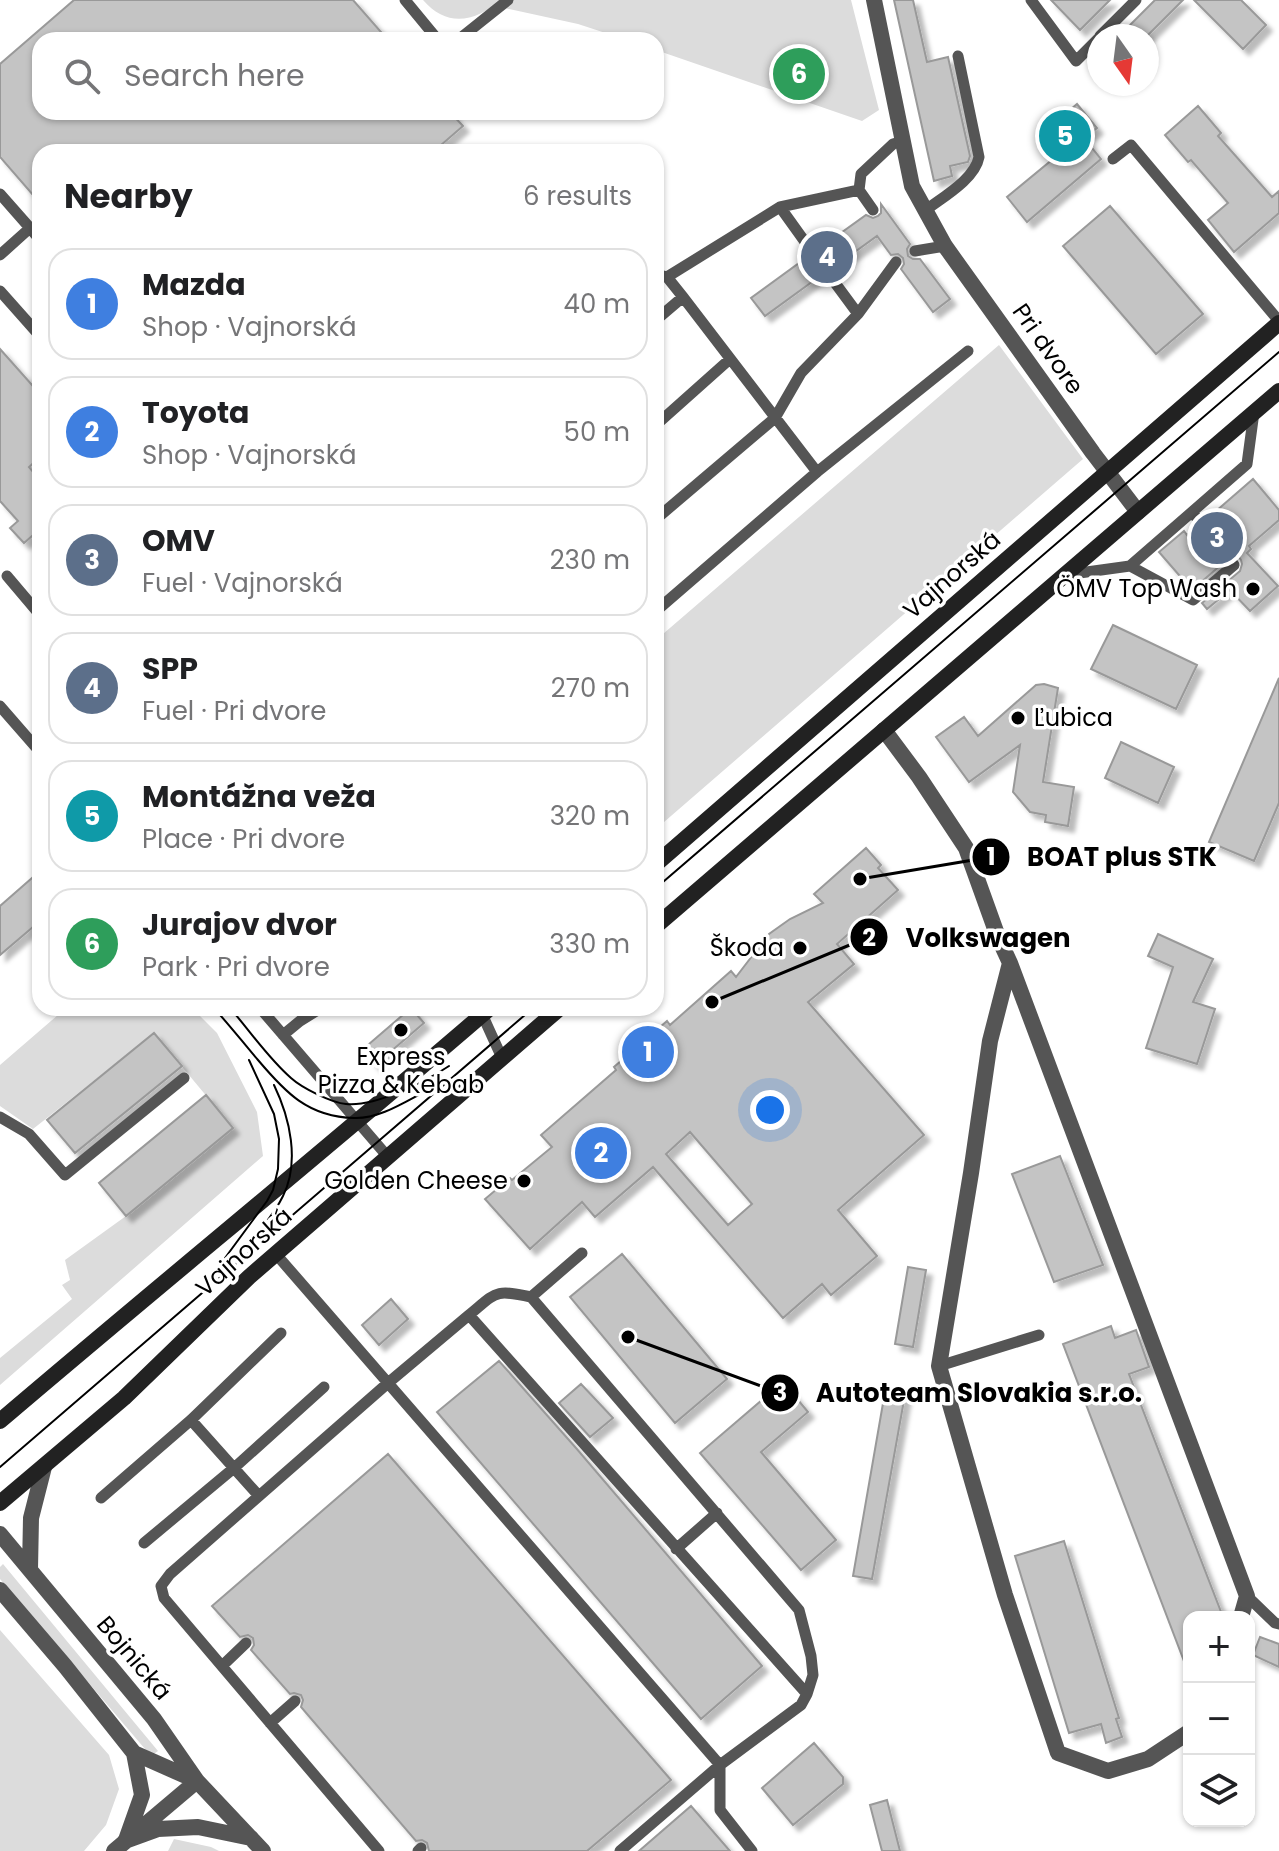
<!DOCTYPE html>
<meta charset="utf-8">
<style>
body{margin:0;font-family:Poppins,sans-serif;background:#f2f2f2;color:#202124}
.controls{position:absolute;right:24px;bottom:24px;display:grid;overflow:hidden;border-radius:16px;box-shadow:0 2px 6px #0004}
.controls button{width:72px;height:72px;display:grid;place-items:center;padding:0;border:0;border-bottom:2px solid #e0e0e0;background:#fff;color:#202124;font:40px sans-serif}
.compass{position:absolute;left:1087px;top:24px;width:72px;height:72px;border-radius:50%;background:#fff;box-shadow:0 2px 6px #0004;rotate:166deg}
.you{position:absolute;left:770px;top:1110px;width:28px;height:28px;margin:-20px;border:6px solid #fff;border-radius:50%;background:#1a73e8;box-shadow:0 0 0 12px #1a73e833}
.badge{display:grid;place-items:center;width:52px;height:52px;border-radius:50%;background:#000;color:#fff;font-size:26px;font-weight:700}
.pin{position:absolute;translate:-50% -50%;border:4px solid #fff;box-shadow:0 2px 8px #0006}
.list{margin:0;padding:0;list-style:none}
h2{display:flex;justify-content:space-between;align-items:center;height:104px;margin:0;padding:0 32px;font-size:34px}
h2 small{font-size:26px;font-weight:400;color:#757577}
.list li{display:grid;grid-template-columns:52px 1fr auto;gap:24px;align-items:center;box-sizing:border-box;height:112px;margin:0 16px 16px;padding:0 16px;border:2px solid #e0e0e0;border-radius:24px}
.list b{display:block;font-size:30px;white-space:nowrap}
.list p{margin:0;font-size:26px;white-space:nowrap;color:#757577}
.list em{font-size:26px;font-style:normal;color:#757577}
.icon{flex:none;width:44px;height:44px;fill:none;stroke:currentColor;stroke-width:2;stroke-linecap:round;stroke-linejoin:round}
.map{position:relative;flex:none;width:1279px;height:1851px;overflow:hidden}
.search{position:absolute;background:#fff;box-shadow:0 2px 6px #0004;left:32px;top:32px;width:632px;height:88px;display:flex;align-items:center;gap:20px;box-sizing:border-box;padding:0 28px;border-radius:24px;color:#757577;font-size:30px}
.panel{position:absolute;background:#fff;box-shadow:0 2px 6px #0004;left:32px;top:144px;width:632px;height:872px;border-radius:24px}
.map>svg:first-child{display:block}
.green{fill:#dcdcdc}
.building{fill:#c4c4c4;stroke:#999;stroke-width:2;fill-rule:evenodd;filter:url(#shadow)}
.lines{fill:none;stroke-linecap:round;stroke-linejoin:round}
.service{stroke:#555;stroke-width:11}
.minor{stroke:#555;stroke-width:16}
.secondary{stroke:#222;stroke-width:16}
.tram{stroke:#000;stroke-width:2}
.poi-dot{fill:#000;stroke:#fff;stroke-width:3}
.labels{text-anchor:middle;stroke-width:7;stroke-linejoin:round;paint-order:stroke}
.street-label{font-size:24px;fill:#000;stroke:#fff}
.poi-label{font-size:24px;fill:#000;stroke:#fff;text-anchor:end}
.leader{fill:none;stroke:#000;stroke-width:3}
.callout-dot{fill:#000;stroke:#fff;stroke-width:3}
.mark-label{font-size:24px;text-anchor:middle;font-weight:bold;fill:#fff}
.callout-label{font-size:26px;text-anchor:middle;font-weight:bold;fill:#000;stroke:#fff;stroke-width:7;stroke-linejoin:round;paint-order:stroke}
</style>
<div class="map">
<svg width="1279" height="1851" viewBox="0 0 1279 1851">
<defs>
<filter id="shadow"><feDropShadow dx="6" dy="6" stdDeviation="2" flood-color="#0004"/></filter>
</defs>
<rect width="100%" height="100%" fill="#fff"/>
<!-- green -->
<path class="green" d="M423,0H501C475,22 447,28 423,0Z
M513,0H851L879,110L862,121L656,50V40H627L578,24L504,8Z
M999,345L1083,459L656,829V640Z
M66,1008H192L217,1033L257,1112L263,1156L0,1385V1358L72,1299L62,1285L70,1280L65,1260L126,1216L233,1128L154,1033L33,1129L0,1106V1065Z
M3,1564L158,1751L151,1756L0,1579V1567Z
M0,1630L109,1755L119,1789L106,1825L84,1851H0Z
M174,1839L211,1847L219,1851H168Z"/>
<!-- building -->
<path class="building" d="M74,0H353L388,40H40V112H450L463,126L433,152H40V203L0,157V64Z
M894,0H913L927,62L948,57L970,156L968,162L950,166L952,176L934,181Z
M1051,0H1110L1080,30Z
M1155,0H1183L1147,36H1119Z
M1194,0H1241L1266,25L1243,49Z
M1077,104L1097,128L1084,138L1101,159L1027,222L1007,197L1059,154L1044,135L1065,118L1063,116Z
M1198,106L1221,133L1218,136L1272,197L1279,191V213L1234,252L1208,220L1228,203L1191,160L1188,162L1165,135Z
M881,204L910,244L907,249L908,256L913,259H920L950,299L933,312L901,269L904,264L903,258L898,254L891,255L877,236L834,267L830,264L823,265L819,269L820,276L765,316L751,298L806,258L813,261L819,259L821,253L820,248L866,215L873,218L878,216L881,213Z
M1110,206L1203,314L1156,354L1063,246Z
M0,349L40,394V457L29,467L40,480V529L24,543L10,528L18,521L0,501Z
M1253,479L1279,510V520L1249,546L1251,549L1247,553L1278,586L1250,611L1230,590L1207,609L1202,603L1240,571L1242,564L1241,560L1208,518Z
M1195,529L1222,564L1192,590L1159,552L1184,531L1187,535Z
M1113,625L1197,665L1176,709L1091,669Z
M1279,678V803L1254,861L1209,842Z
M1044,684L1058,688L1043,782L1074,787L1068,826L1045,822L1046,815L1030,812L1013,792L1020,745L969,782L936,737L964,717L978,736L1036,685Z
M1121,742L1174,767L1158,803L1105,778Z
M866,848L881,865L878,868L898,890L837,944L854,964L808,1002L924,1135L838,1210L877,1256L831,1295L822,1284L783,1318L653,1167L595,1217L582,1202L530,1249L485,1199L510,1178L512,1180L552,1147L541,1135L616,1070L614,1067L667,1021L670,1025L731,971L736,977L769,934L790,919L823,903L814,894ZM690,1132L752,1204L728,1225L666,1154Z
M40,871V921L0,955V906Z
M1158,934L1213,959L1193,1002L1215,1009L1197,1064L1146,1048L1173,967L1148,956Z
M411,1008L424,1023L375,1065L362,1050Z
M154,1033L182,1066L75,1153L47,1120Z
M206,1095L233,1128L126,1216L99,1183Z
M1060,1156L1103,1265L1054,1282L1012,1174Z
M622,1254L727,1379L675,1423L570,1297Z
M908,1267L926,1270L913,1347L895,1344Z
M391,1299L408,1319L379,1345L362,1325Z
M1111,1326L1115,1338L1136,1330L1149,1367L1129,1374L1223,1617H1189V1669H1187L1063,1344Z
M499,1361L576,1448L762,1666L701,1719L437,1412Z
M783,1382L808,1412L761,1452L836,1540L801,1570L700,1453Z
M581,1384L613,1418L590,1437L559,1403Z
M886,1386L906,1389L872,1579L853,1576Z
M388,1454L671,1780L587,1851H429L427,1843L422,1840L416,1841L301,1707L303,1700L301,1695L294,1693L290,1694L251,1650L254,1645L253,1638L248,1635L240,1637L212,1606Z
M1064,1541L1119,1718L1116,1719L1122,1737L1106,1743L1101,1724L1069,1733L1015,1556Z
M1260,1637L1279,1644V1667L1253,1655Z
M814,1743L843,1777V1784L793,1825L762,1788Z
M887,1800L900,1851H882L870,1805Z
M691,1806L730,1851H639Z"/>
<g class="lines">
<!-- service -->
<path class="service" d="M405,0L438,40
M1031,0L1076,61L1099,38
M1100,36L1136,0
M458,40L508,0
M1113,159L1131,145L1279,321
M0,194L30,228
M780,207L859,190
M873,210L859,190L861,174L893,144L903,141
M926,210C943,197 975,179 979,157L958,56
M915,251L945,246
M0,255L30,228L40,240
M827,272L858,314
M656,274L667,277L683,297L817,472L656,611
M667,277L780,207L813,253
M0,291L40,336
M656,320L683,297
M656,425L730,359
M817,472L968,351
M656,519L775,418L801,373L858,314L896,262
M1130,566L1193,600L1234,565L1192,512
M1065,575L1130,566L1247,464L1254,412
M7,576L40,615
M0,706L40,752
M260,1008L388,1157
M476,1008L482,1014L502,1058
M283,1035L300,1021L321,1008
M0,1117L29,1134L65,1175L184,1078
M275,1253L720,1765V1810L752,1851
M531,1297L799,1610L811,1656L813,1675L807,1694
M469,1315C497,1292 494,1289 531,1297L582,1253
M939,1366L1039,1335
M191,1420L259,1496
M101,1498L191,1420L281,1333
M144,1543L234,1468L324,1387
M676,1549L717,1513
M1247,1596L1275,1623L1279,1624
M222,1666L246,1643
M270,1723L295,1701
M379,1851L164,1598L161,1586L170,1574L388,1383L469,1315L807,1694L801,1705L720,1765L620,1851
M418,1851L421,1848"/>
<!-- minor -->
<path class="minor" d="M874,0L912,186L945,246L1093,453L1138,512
M884,730L919,777L966,848L998,937L1010,963L1247,1596L1241,1617
M1010,963L990,1041L971,1173L939,1366L1005,1595L1058,1753L1108,1771L1148,1759L1189,1732
M0,1534L154,1719L197,1781L263,1851
M30,1569L31,1518L44,1467
M0,1590L65,1666L134,1753L195,1780
M126,1840L142,1795L134,1753
M125,1841L158,1829L198,1827L251,1838
M114,1851L197,1781"/>
<!-- secondary -->
<path class="secondary" d="M656,864L1279,323
M656,926L1279,391
M0,1421C163,1282 328,1148 490,1008
M0,1503L124,1398L249,1277L560,1008"/>
<!-- tram -->
<path class="tram" d="M656,888L1279,352
M214,1008C229,1025 243,1042 258,1060C285,1092 308,1117 354,1118C380,1119 406,1101 428,1090
M230,1008C250,1031 268,1058 291,1078C302,1088 332,1103 346,1104C375,1107 425,1082 449,1066
M251,1243C261,1228 275,1213 283,1196C300,1162 290,1118 274,1085
M225,1258L267,1201L273,1190L278,1169L279,1139L274,1114L249,1060
M0,1467L533,1008"/>
</g>
<!-- markers -->
<g class="poi-dot">
<circle cx="1253" cy="589" r="8"/>
<circle cx="1018" cy="718" r="8"/>
<circle cx="800" cy="948" r="8"/>
<circle cx="401" cy="1030" r="8"/>
<circle cx="524" cy="1181" r="8"/>
</g>
<g class="labels">
<!-- street labels -->
<g class="street-label">
<text transform="translate(1048 349) rotate(55)" y="8">Pri dvore</text>
<text transform="translate(952 575) rotate(-41)" y="8">Vajnorská</text>
<text transform="translate(244 1252) rotate(-42)" y="8">Vajnorská</text>
<text transform="translate(134 1658) rotate(50)" y="8">Bojnická</text>
</g>
<!-- poi labels -->
<g class="poi-label">
<text x="1237" y="597">ÖMV Top Wash</text>
<text x="1034" y="726" text-anchor="start">Ľubica</text>
<text x="784" y="956">Škoda</text>
<text x="401" y="1065" text-anchor="middle">Express<tspan x="401" dy="28">Pizza &amp; Kebab</tspan></text>
<text x="508" y="1189">Golden Cheese</text>
</g>
</g>
<!-- callouts -->
<path class="leader" d="M860 879L991 857M712 1002L869 937M628 1337L780 1393"/>
<g class="callout-dot">
<circle cx="860" cy="879" r="8"/>
<circle cx="712" cy="1002" r="8"/>
<circle cx="628" cy="1337" r="8"/>
<circle cx="991" cy="857" r="20"/>
<circle cx="869" cy="937" r="20"/>
<circle cx="780" cy="1393" r="20"/>
</g>
<g class="mark-label">
<text x="991" y="865">1</text>
<text x="869" y="946">2</text>
<text x="780" y="1401">3</text>
</g>
<g class="callout-label">
<text x="1122" y="866">BOAT plus STK</text>
<text x="988" y="947">Volkswagen</text>
<text x="979" y="1402">Autoteam Slovakia s.r.o.</text>
</g>
</svg>
<div class="controls">
<button>+</button>
<button>−</button>
<button><svg class="icon" aria-label="layers" viewBox="0 0 24 24"><path d="M12 4l9 5-9 5-9-5zM3 14l9 5 9-5"/></svg></button>
</div>
<svg class="compass" viewBox="-18 -18 36 36"><path d="M0-13l5 13h-10z" fill="#e53935"/><path d="M0 13l5-13h-10z" fill="#757577"/></svg>
<div class="you"></div>
<div class="pin badge" style="left:648px;top:1052px;background:#3f7fe0">1</div>
<div class="pin badge" style="left:601px;top:1153px;background:#3f7fe0">2</div>
<div class="pin badge" style="left:1217px;top:538px;background:#5c6f8a">3</div>
<div class="pin badge" style="left:827px;top:257px;background:#5c6f8a">4</div>
<div class="pin badge" style="left:1065px;top:136px;background:#0f9aa8">5</div>
<div class="pin badge" style="left:799px;top:74px;background:#2e9e5b">6</div>
<div class="search"><svg class="icon" aria-label="search" viewBox="0 0 24 24"><circle cx="10" cy="10" r="6"/><path d="M15 15l6 6"/></svg>Search here</div>
<section class="panel">
<h2>Nearby<small>6 results</small></h2>
<ul class="list">
<li><span class="badge" style="background:#3f7fe0">1</span><div><b>Mazda</b><p>Shop · Vajnorská</p></div><em>40 m</em></li>
<li><span class="badge" style="background:#3f7fe0">2</span><div><b>Toyota</b><p>Shop · Vajnorská</p></div><em>50 m</em></li>
<li><span class="badge" style="background:#5c6f8a">3</span><div><b>OMV</b><p>Fuel · Vajnorská</p></div><em>230 m</em></li>
<li><span class="badge" style="background:#5c6f8a">4</span><div><b>SPP</b><p>Fuel · Pri dvore</p></div><em>270 m</em></li>
<li><span class="badge" style="background:#0f9aa8">5</span><div><b>Montážna veža</b><p>Place · Pri dvore</p></div><em>320 m</em></li>
<li><span class="badge" style="background:#2e9e5b">6</span><div><b>Jurajov dvor</b><p>Park · Pri dvore</p></div><em>330 m</em></li>
</ul>
</section>
</div>
